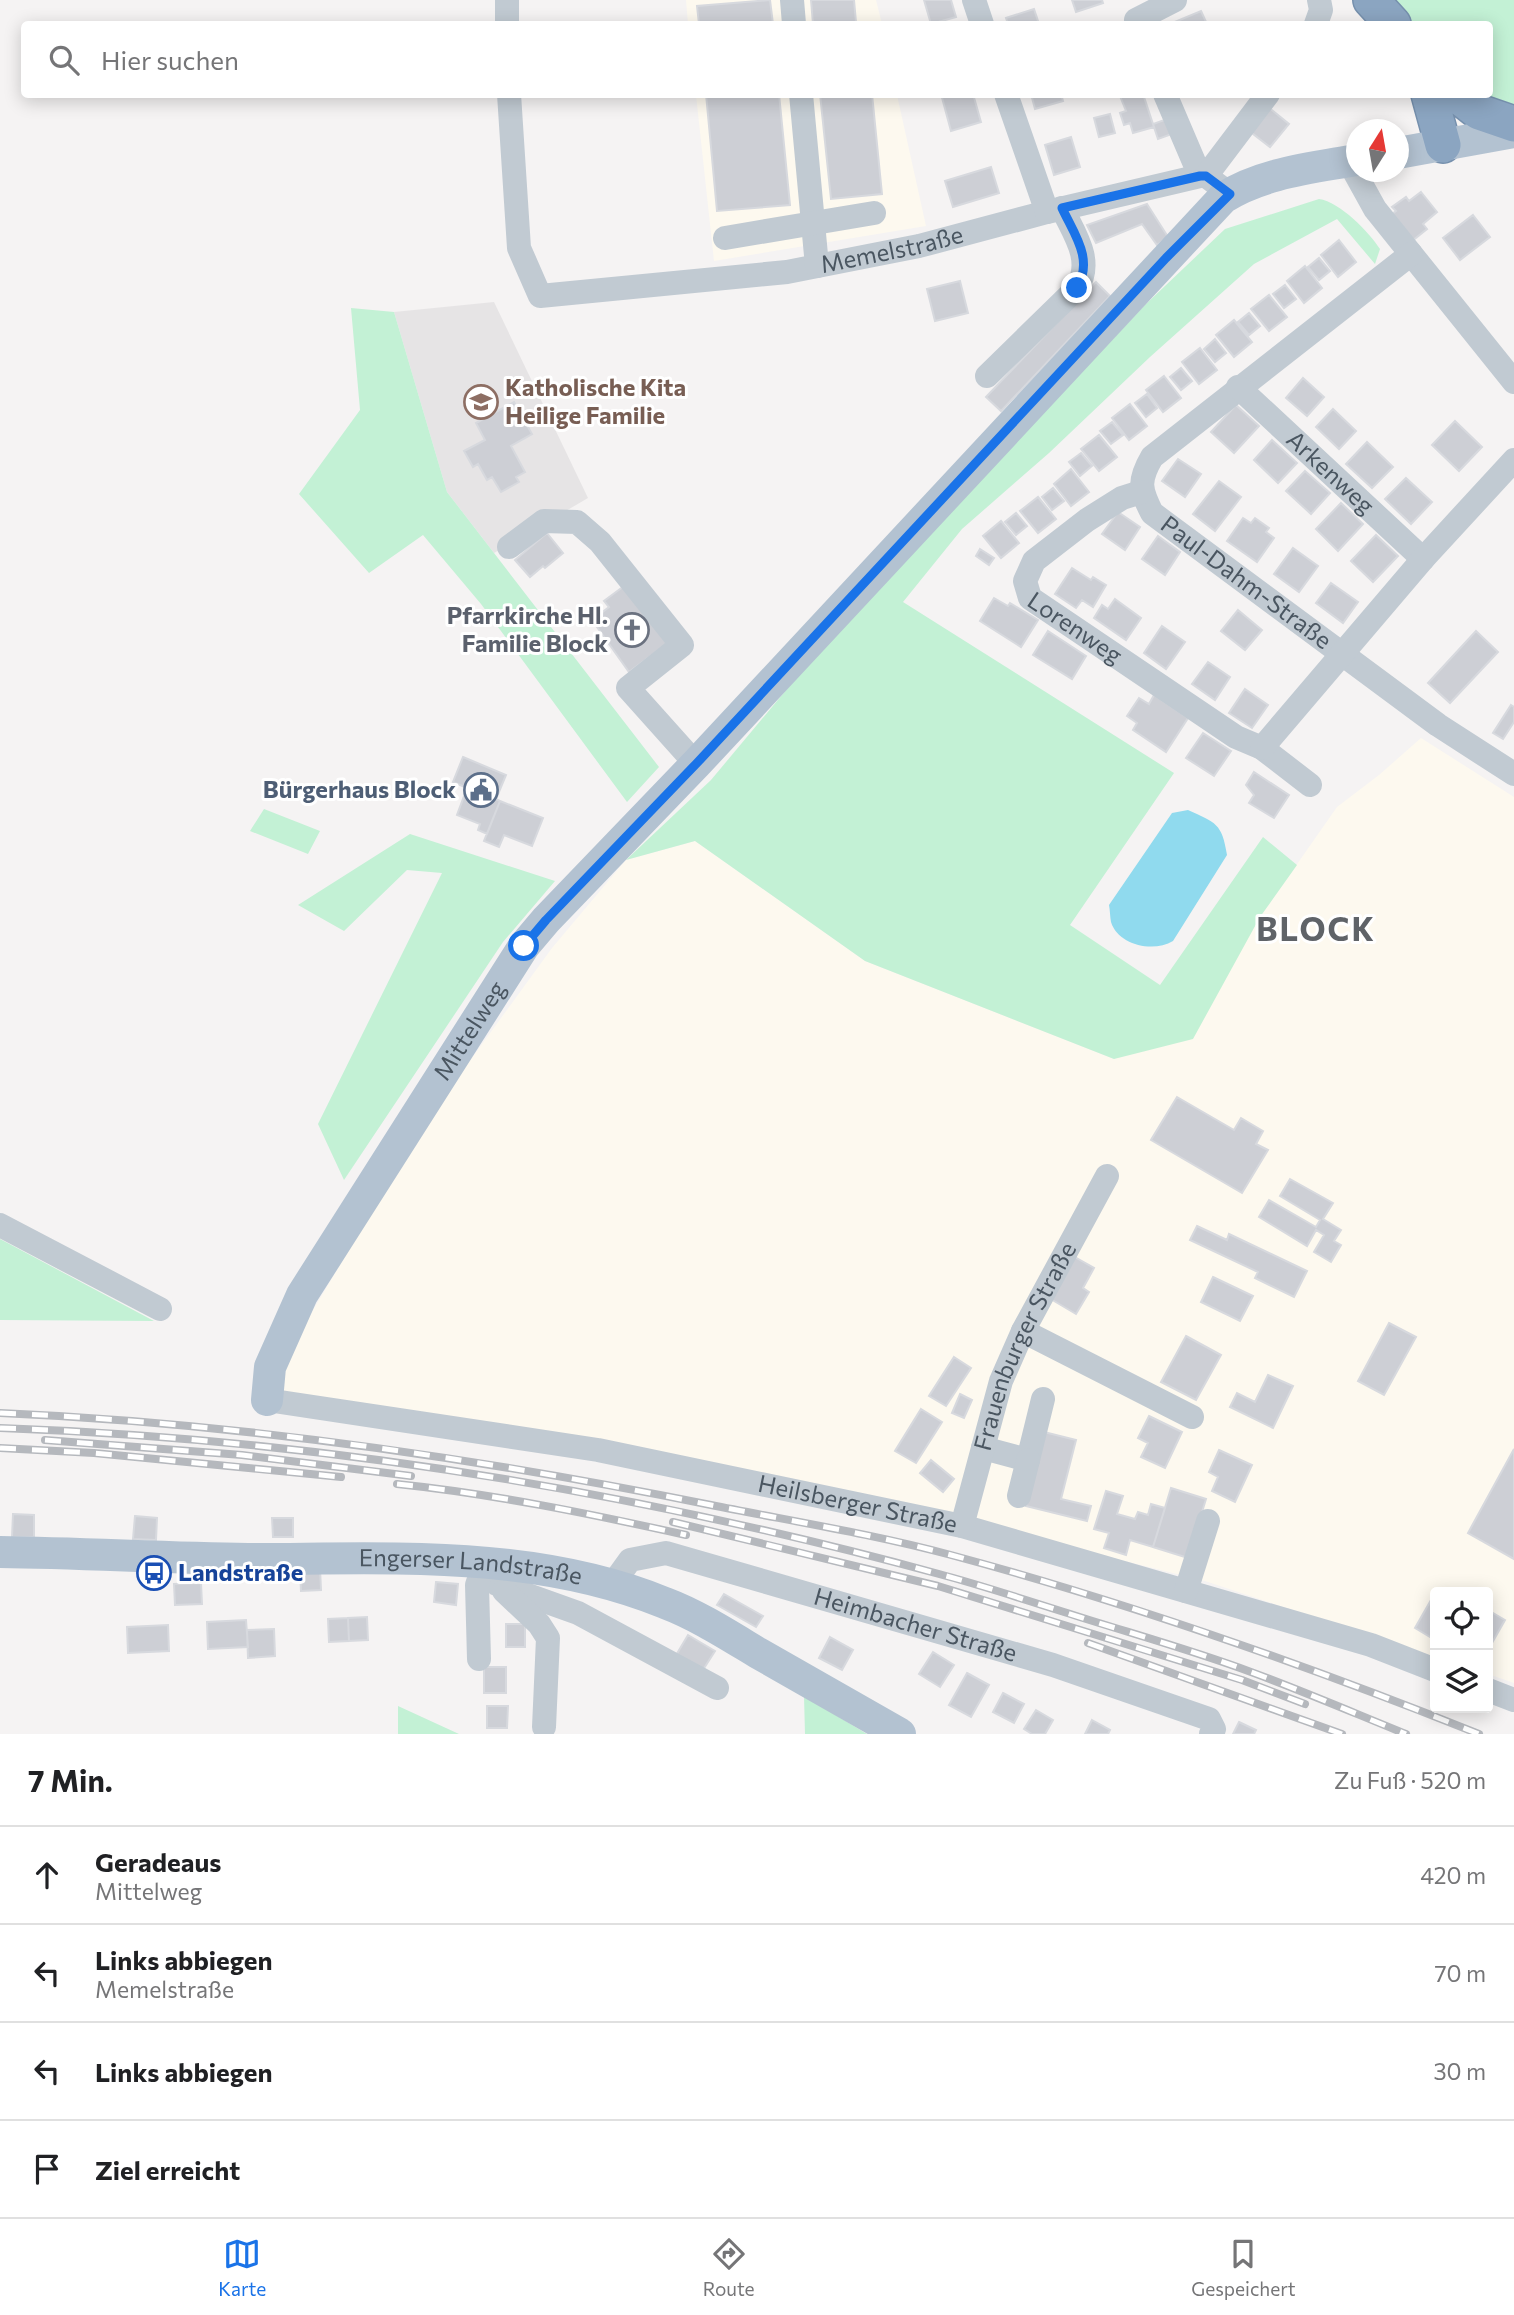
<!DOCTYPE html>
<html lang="de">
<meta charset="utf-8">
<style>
body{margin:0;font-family:Commissioner,sans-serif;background:#f6f6f6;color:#202124}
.controls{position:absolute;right:21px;bottom:21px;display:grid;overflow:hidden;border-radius:7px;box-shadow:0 4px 18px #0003}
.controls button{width:63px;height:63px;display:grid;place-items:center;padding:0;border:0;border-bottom:2px solid #e0e0e0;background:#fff;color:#202124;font:35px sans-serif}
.compass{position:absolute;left:1346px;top:119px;width:63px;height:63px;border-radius:50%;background:#fff;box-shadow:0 4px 18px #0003;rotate:11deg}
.stop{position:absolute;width:21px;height:21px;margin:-16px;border:5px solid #1a73e8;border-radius:50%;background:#fff}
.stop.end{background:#1a73e8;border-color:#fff;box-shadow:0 2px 7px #0008}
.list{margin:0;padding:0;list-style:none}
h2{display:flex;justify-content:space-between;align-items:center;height:91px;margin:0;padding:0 28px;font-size:30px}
h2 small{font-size:23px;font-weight:400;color:#757577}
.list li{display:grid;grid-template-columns:46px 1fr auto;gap:21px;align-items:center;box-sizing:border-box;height:98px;padding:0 28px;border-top:2px solid #e0e0e0}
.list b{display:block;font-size:26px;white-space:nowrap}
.list p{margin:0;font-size:23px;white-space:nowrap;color:#757577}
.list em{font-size:23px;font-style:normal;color:#757577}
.icon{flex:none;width:38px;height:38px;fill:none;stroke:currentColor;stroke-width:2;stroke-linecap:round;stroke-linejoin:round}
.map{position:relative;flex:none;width:1514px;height:1734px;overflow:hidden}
.search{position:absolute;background:#fff;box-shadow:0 4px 18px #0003;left:21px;right:21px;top:21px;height:77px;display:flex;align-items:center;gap:18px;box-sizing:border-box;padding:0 24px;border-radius:7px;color:#757577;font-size:26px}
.sheet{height:483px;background:#fff}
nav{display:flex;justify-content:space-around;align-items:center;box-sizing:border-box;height:98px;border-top:2px solid #e0e0e0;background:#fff;font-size:19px;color:#757577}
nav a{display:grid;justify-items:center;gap:4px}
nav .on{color:#1a73e8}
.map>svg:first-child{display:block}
.commercial{fill:#fdf9ef}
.education{fill:#e6e4e5}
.green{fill:#c3f1d5}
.water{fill:#90daee}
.building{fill:#cdcfd5;stroke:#d7d9de;stroke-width:2}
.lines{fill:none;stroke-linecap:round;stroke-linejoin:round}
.highway-casing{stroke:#7690ad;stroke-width:38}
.minor{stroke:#c1cad2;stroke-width:24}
.major{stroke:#b3c2d1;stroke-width:32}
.highway{stroke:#8ba5c1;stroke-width:35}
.rail-casing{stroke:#b5b8bd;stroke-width:8}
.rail{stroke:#fff;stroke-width:5;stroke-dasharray:16;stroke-linecap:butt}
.route{stroke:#1a73e8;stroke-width:9}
.labels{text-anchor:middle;stroke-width:6;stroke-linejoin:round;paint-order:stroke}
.street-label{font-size:24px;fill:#4a5661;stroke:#fff}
.education-label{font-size:24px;font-weight:bold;fill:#785e54;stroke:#fff;text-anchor:start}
.worship-label{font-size:24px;font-weight:bold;fill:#5b616d;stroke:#fff;text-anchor:end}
.service-label{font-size:24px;font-weight:bold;fill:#4e5e75;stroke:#fff;text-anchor:end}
.transit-label{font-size:24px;font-weight:bold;fill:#164399;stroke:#fff;text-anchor:start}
.district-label{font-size:32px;font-weight:bold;letter-spacing:2px;fill:#5f6368;stroke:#fff}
</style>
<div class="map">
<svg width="1514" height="1734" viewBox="0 0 1514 1734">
<rect width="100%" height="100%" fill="#f5f3f3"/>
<!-- commercial -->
<path class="commercial" d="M686,0H876L882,24H688Z
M696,95H897L926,226L714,261Z
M1421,738L1514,797V1683L1488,1674V1592H1435V1657L1205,1581L860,1495L282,1394L288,1352L426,1121L552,948L626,860L695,841L865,961L1114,1059L1260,917L1337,807L1379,775Z"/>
<!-- education -->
<path class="education" d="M494,302L588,498L494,553L447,492L394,312Z"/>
<!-- green -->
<path class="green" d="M1377,0H1514V114L1468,95L1490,94V24H1399Z
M1319,199C1340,202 1369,232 1380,249L1375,264L1337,219L1254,264L1150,357L1049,453L962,529L903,602L1174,773L1070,925L1160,985L1263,837L1297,865L1260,917L1193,1039L1114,1059L865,961L695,841L626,860L711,780L827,641L1145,305L1225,229Z
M351,308L394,312L447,492L659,767L627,802L481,604L423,535L369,573L299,494L360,410Z
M264,809L320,831L308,854L250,831Z
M410,834L555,881L503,942L344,1180L318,1124L442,873L407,870L344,931L298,905Z
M0,1239L154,1321L0,1320Z
M804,1696L867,1734H805Z
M398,1706L459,1734H398Z"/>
<!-- water -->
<path class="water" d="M1188,810C1216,823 1222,823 1227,855L1173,941C1153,953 1118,945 1111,922C1110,917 1110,910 1109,905L1172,813Z"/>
<!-- building -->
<path class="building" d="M770,0L773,24H699L697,6Z
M811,0H854L856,22H861L862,24H813Z
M924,0H951L956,17L931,24Z
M1072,0H1102L1103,3L1076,12Z
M1034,9L1039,24H1008L1006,18Z
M1201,11L1207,24H1170Z
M706,94H779L790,205L717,211Z
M820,94H872L882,194L831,199Z
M941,94H973L981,122L951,131Z
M1031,94H1061L1063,101L1035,109Z
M1124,94H1143L1154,127L1133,133L1130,123L1124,125L1120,113L1126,111L1120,96Z
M1267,106L1289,124L1270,147L1248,130Z
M1110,114L1115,133L1099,137L1094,118Z
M1167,119L1172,134L1158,139L1153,124Z
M1071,137L1080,167L1054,175L1045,145Z
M991,167L999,193L953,207L945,181Z
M1421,192L1437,212L1423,224L1427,229L1412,241L1391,215L1396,211L1392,207L1406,197L1409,201Z
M1147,204L1168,237L1157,245L1142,224L1096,243L1087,225Z
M1473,215L1490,237L1460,260L1443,238Z
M1339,240L1356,262L1338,277L1321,255Z
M1319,258L1330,271L1319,280L1308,267Z
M1305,266L1322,288L1304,303L1287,281Z
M960,281L968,313L935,321L927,289Z
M1096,282L1110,296L1001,411L986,397Z
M1285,285L1296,299L1284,308L1273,294Z
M1269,295L1287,317L1269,331L1251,309Z
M1249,313L1260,326L1249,335L1238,322Z
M1234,320L1252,342L1234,357L1216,335Z
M1215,339L1226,353L1215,362L1204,349Z
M1200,348L1217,370L1199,384L1182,362Z
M1181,368L1192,381L1181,390L1170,377Z
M1164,376L1181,398L1163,412L1146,390Z
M1303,378L1324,397L1307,416L1286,398Z
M1147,394L1157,408L1146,417L1135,403Z
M514,402L532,434L511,446L525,472L516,477L519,482L501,492L492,477L487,480L478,464L473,467L464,451L485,440L476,423Z
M1130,404L1147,426L1129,440L1112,418Z
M1236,405L1259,426L1234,453L1211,432Z
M1333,409L1356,431L1339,449L1316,427Z
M1455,421L1482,447L1459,471L1432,445Z
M1112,422L1123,435L1111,444L1100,431Z
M1099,435L1117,457L1099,471L1081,449Z
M1272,440L1297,463L1278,483L1254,460Z
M1367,442L1393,467L1372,488L1346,464Z
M1081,453L1092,466L1080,476L1069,462Z
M1178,459L1201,474L1185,497L1162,481Z
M1071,469L1089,492L1071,506L1054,484Z
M1305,471L1330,493L1311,514L1286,491Z
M1406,478L1432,502L1411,524L1385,499Z
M1219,481L1241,497L1215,531L1193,514Z
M1053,488L1064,501L1052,510L1042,497Z
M1038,497L1056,519L1038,533L1020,511Z
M1341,503L1363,524L1338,551L1316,529Z
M1118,512L1140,527L1125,550L1102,534Z
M1016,513L1027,526L1016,535L1005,522Z
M1243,518L1251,523L1255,518L1269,528L1266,532L1274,538L1257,562L1227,541Z
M1001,521L1019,543L1001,558L983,536Z
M547,533L563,553L545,568L543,566L530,577L515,560Z
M1376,535L1398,556L1373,582L1351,561Z
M1158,536L1180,552L1165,575L1142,559Z
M1293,548L1318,566L1299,592L1274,574Z
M980,549L994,558L989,565L976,556Z
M1072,568L1091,580L1093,577L1106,585L1093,607L1082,600L1076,608L1055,594Z
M1331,583L1358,602L1343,623L1316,603Z
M624,586L672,640L629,672L592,620L609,607L604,601Z
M994,598L1008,606L1010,603L1038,620L1021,647L980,621Z
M1115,599L1141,618L1126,640L1094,618L1102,605L1108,609Z
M1238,610L1262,630L1245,650L1221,631Z
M1162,626L1185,642L1166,669L1144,653Z
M1048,631L1086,656L1072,679L1033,655Z
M1476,631L1498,652L1450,703L1428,683Z
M1208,662L1230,677L1215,700L1192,684Z
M1245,689L1268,705L1252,728L1229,713Z
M1154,695L1188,718L1166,752L1133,730L1137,723L1127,716L1139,698L1149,704Z
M1511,705L1514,707V722L1503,739L1493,733Z
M1203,733L1231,751L1214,776L1186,758Z
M463,757L506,775L496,799L500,801L487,834L478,830L480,824L457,815L467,788L453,782Z
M1254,772L1289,795L1274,818L1249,803L1254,795L1246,785Z
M500,801L543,818L532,846L504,835L499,847L484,841Z
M1177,1097L1234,1130L1241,1118L1263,1131L1256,1144L1268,1150L1242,1193L1151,1140Z
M1290,1179L1333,1203L1323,1219L1341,1230L1334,1241L1341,1245L1331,1262L1314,1252L1324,1235L1316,1230L1307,1246L1259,1217L1269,1200L1316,1227L1320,1220L1280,1196Z
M1197,1226L1227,1240L1229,1234L1307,1271L1294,1297L1255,1278L1258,1272L1190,1240Z
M1073,1256L1094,1268L1083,1288L1089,1292L1076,1314L1049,1298Z
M1213,1277L1253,1296L1240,1321L1201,1302Z
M1389,1323L1416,1337L1384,1395L1358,1381Z
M1186,1336L1221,1355L1196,1400L1161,1382Z
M954,1357L971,1368L946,1406L929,1396Z
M1268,1375L1293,1386L1273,1428L1230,1407L1237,1393L1255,1402Z
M960,1394L972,1400L964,1418L952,1413Z
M921,1409L942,1422L916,1463L895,1451Z
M1149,1416L1182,1432L1165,1468L1141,1457L1148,1443L1138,1438Z
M1044,1432L1076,1440L1061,1499L1091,1506L1087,1521L1026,1506Z
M1514,1449V1559L1468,1533Z
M1219,1450L1252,1465L1235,1502L1212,1491L1218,1477L1209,1472Z
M931,1460L954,1479L943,1492L920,1473Z
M1171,1488L1206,1499L1188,1558L1153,1547Z
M1106,1491L1123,1496L1117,1514L1135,1519L1138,1512L1148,1515L1151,1504L1165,1508L1153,1547L1130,1540L1126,1555L1104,1548L1109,1533L1094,1529Z
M13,1514L34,1515V1537H12Z
M135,1516L157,1518L156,1540L133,1539Z
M272,1518H293V1537H273Z
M320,1568L321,1590L301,1591L300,1569Z
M436,1582L458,1584L456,1605L434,1602Z
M201,1583L202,1604L175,1605L174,1584Z
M1435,1593V1640L1415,1628Z
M724,1594L763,1616L756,1627L717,1605Z
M1488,1610L1505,1620L1488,1650Z
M367,1617L368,1640L349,1641L348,1618Z
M348,1618L349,1641L329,1642L328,1619Z
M246,1620L248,1647L208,1649L207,1622Z
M506,1624H525V1647H506Z
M168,1625L169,1651L128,1653L127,1627Z
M274,1629L275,1656L248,1658L247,1630Z
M688,1635L715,1651L701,1673L675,1657Z
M830,1637L853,1650L842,1670L819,1658Z
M933,1652L954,1665L940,1687L919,1674Z
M484,1667H506V1693H484Z
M967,1673L989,1685L971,1717L949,1705Z
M1003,1693L1024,1704L1014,1723L993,1712Z
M487,1706H508L507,1728H487Z
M1036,1710L1053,1720L1045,1734H1032L1024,1729Z
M1092,1720L1110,1730L1108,1734H1085Z
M1239,1722L1256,1730L1254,1734H1233Z"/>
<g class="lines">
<!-- highway casing -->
<g class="highway-casing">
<path id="highway" d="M1371,0L1393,24
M1429,94L1443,145
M1456,94L1479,112L1514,124"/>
</g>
<!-- minor -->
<g class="minor">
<path d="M792,0L794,24"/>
<path d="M974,0L982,24"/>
<path d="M1136,20L1175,0"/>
<path d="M507,24V0"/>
<path d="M1316,24L1321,10L1319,0"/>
<path id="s1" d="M509,94L519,248L540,296L787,272L919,246L1047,212L1200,176H1206L1230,194"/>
<path d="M801,94L817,266"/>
<path d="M1006,94L1047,212"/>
<path d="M1165,94L1200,176"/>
<path d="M1349,162L1375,209L1514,382"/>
<path d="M1206,176L1268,94"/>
<path d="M725,238L874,213"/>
<path id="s2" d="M1411,254L1152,457C1138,481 1140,489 1152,513L1438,725L1514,774"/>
<path d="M987,376L1077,288C1094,260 1074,234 1062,208"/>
<path id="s3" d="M1238,387L1423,559"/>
<path id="s4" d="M1141,492L1122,498L1087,520L1034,561L1025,581L1030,598L1236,737L1262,748L1310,785"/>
<path d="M509,547L544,521L577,522L600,542L682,645L628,688L696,764"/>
<path d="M1262,748L1423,559L1514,460"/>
<path d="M0,1225L160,1309"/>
<path d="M1023,1331L1192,1417"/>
<path id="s5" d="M267,1400L598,1450L962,1526L1371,1645L1435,1670"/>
<path d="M983,1448L1028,1460L1043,1399"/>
<path d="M1019,1496L1028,1460"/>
<path id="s6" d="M962,1526L1001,1381L1023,1331L1107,1176"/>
<path d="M497,1584L578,1613L717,1688"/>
<path id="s7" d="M612,1585L630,1560L666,1553L1053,1665L1209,1719L1214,1729L1211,1734"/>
<path d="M504,1591L539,1624L548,1638L544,1727"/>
<path d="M1186,1591L1208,1521"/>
<path d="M479,1659L477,1585L482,1570"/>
<path d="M1488,1690L1514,1700"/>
</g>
<!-- major -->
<g class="major">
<path d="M1398,153L1514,132"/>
<path id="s8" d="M267,1400L270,1367L302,1295L524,946L546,920L696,764L1223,198C1262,173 1312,168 1356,160"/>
<path id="s9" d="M0,1552C83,1553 165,1558 248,1559C388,1559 533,1549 665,1603C697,1615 728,1635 758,1653C806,1680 853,1707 900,1734"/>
</g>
<!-- highway -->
<use href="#highway" class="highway"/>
<!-- rail casing -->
<g class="rail-casing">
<path id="rail" d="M0,1413C239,1423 477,1458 711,1505C791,1521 873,1534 951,1555C1130,1603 1306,1665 1479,1734
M0,1428C316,1439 633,1491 939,1574C981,1585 1022,1599 1064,1612C1126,1632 1189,1649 1251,1672C1303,1691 1354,1713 1406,1734
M45,1440L242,1455L411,1476
M0,1448L94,1453L341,1477
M397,1484C494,1494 591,1514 686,1535
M673,1522L938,1586L1242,1680L1305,1704
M1088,1643L1342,1734"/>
</g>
<!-- rail -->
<use href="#rail" class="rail"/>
</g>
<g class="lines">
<!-- route -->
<path class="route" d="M524,946L546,920L696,764L1166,258L1230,194L1206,176H1200L1062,208C1074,234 1094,259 1077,288"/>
</g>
<!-- icons -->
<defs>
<g id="school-ring" transform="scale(1.75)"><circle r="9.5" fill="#fff" stroke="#8d6e63" stroke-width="1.5"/><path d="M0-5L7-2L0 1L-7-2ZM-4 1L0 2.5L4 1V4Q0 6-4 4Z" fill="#8d6e63"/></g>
<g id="church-ring" transform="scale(1.75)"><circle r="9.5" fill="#fff" stroke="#6b7280" stroke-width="1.5"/><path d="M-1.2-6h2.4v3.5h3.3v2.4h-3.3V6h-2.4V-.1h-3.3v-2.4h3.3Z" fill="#6b7280"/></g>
<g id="civic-ring" transform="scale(1.75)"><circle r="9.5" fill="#fff" stroke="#5c6f8a" stroke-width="1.5"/><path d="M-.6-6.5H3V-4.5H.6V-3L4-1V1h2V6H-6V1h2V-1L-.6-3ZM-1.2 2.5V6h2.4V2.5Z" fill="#5c6f8a"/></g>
<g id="bus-ring" transform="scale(1.75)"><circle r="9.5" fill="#fff" stroke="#1a4fb4" stroke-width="1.5"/><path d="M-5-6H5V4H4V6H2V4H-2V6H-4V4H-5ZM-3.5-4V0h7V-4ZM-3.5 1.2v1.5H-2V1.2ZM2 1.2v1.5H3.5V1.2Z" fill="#1a4fb4"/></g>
</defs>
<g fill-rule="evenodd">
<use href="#school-ring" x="481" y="402"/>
<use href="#church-ring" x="632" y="630"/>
<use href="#civic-ring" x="481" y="790"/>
<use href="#bus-ring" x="154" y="1573"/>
</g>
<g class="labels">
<!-- street labels -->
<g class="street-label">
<text dy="8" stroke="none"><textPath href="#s1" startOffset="562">Memelstraße</textPath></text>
<text dy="8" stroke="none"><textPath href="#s3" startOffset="126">Arkenweg</textPath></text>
<text dy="8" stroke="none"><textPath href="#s2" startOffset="506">Paul-Dahm-Straße</textPath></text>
<text dy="8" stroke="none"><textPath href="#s4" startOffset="222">Lorenweg</textPath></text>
<text dy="8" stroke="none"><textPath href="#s8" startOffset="425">Mittelweg</textPath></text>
<text dy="8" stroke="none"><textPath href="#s6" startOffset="191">Frauenburger Straße</textPath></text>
<text dy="8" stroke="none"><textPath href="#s5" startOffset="600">Heilsberger Straße</textPath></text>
<text dy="8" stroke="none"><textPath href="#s9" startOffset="471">Engerser Landstraße</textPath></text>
<text dy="8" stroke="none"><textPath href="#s7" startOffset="327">Heimbacher Straße</textPath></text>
</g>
<!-- education labels -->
<g class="education-label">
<text x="505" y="396">Katholische Kita<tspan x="505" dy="28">Heilige Familie</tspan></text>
</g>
<!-- worship labels -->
<g class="worship-label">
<text x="608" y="624">Pfarrkirche Hl.<tspan x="608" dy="28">Familie Block</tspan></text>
</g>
<!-- service labels -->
<g class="service-label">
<text x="456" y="798">Bürgerhaus Block</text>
</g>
<!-- transit labels -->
<g class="transit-label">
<text x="178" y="1581">Landstraße</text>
</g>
<!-- district labels -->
<g class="district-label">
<text x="1316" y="941">BLOCK</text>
</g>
</g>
</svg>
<div class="controls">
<button><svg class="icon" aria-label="locate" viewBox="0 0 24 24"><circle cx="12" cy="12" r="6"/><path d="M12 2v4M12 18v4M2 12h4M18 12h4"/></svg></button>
<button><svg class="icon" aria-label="layers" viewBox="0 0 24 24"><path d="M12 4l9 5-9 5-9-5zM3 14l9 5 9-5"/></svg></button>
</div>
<svg class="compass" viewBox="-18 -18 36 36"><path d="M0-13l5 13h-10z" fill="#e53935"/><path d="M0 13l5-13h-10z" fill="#757577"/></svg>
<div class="stop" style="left:524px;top:946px"></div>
<div class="stop end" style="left:1077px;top:288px"></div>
<div class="search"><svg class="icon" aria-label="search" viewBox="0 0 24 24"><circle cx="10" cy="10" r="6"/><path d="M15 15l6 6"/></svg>Hier suchen</div>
</div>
<section class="sheet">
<h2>7 Min.<small>Zu Fuß · 520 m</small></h2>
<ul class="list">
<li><svg class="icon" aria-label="ahead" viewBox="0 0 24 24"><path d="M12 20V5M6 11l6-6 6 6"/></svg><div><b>Geradeaus</b><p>Mittelweg</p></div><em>420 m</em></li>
<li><svg class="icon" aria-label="left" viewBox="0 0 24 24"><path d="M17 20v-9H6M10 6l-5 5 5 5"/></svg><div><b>Links abbiegen</b><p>Memelstraße</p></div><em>70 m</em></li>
<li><svg class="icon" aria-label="left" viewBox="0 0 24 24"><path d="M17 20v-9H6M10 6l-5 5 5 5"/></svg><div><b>Links abbiegen</b></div><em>30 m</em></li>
<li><svg class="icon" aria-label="arrive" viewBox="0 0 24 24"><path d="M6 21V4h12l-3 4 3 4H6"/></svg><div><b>Ziel erreicht</b></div></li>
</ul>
</section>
<nav>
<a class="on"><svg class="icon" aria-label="map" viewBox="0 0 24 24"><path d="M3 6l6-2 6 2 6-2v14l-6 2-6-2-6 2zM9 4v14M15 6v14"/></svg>Karte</a>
<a><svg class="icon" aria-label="directions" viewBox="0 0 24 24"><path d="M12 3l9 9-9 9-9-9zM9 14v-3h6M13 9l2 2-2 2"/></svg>Route</a>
<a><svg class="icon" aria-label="saved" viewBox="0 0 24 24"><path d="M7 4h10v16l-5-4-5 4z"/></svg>Gespeichert</a>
</nav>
